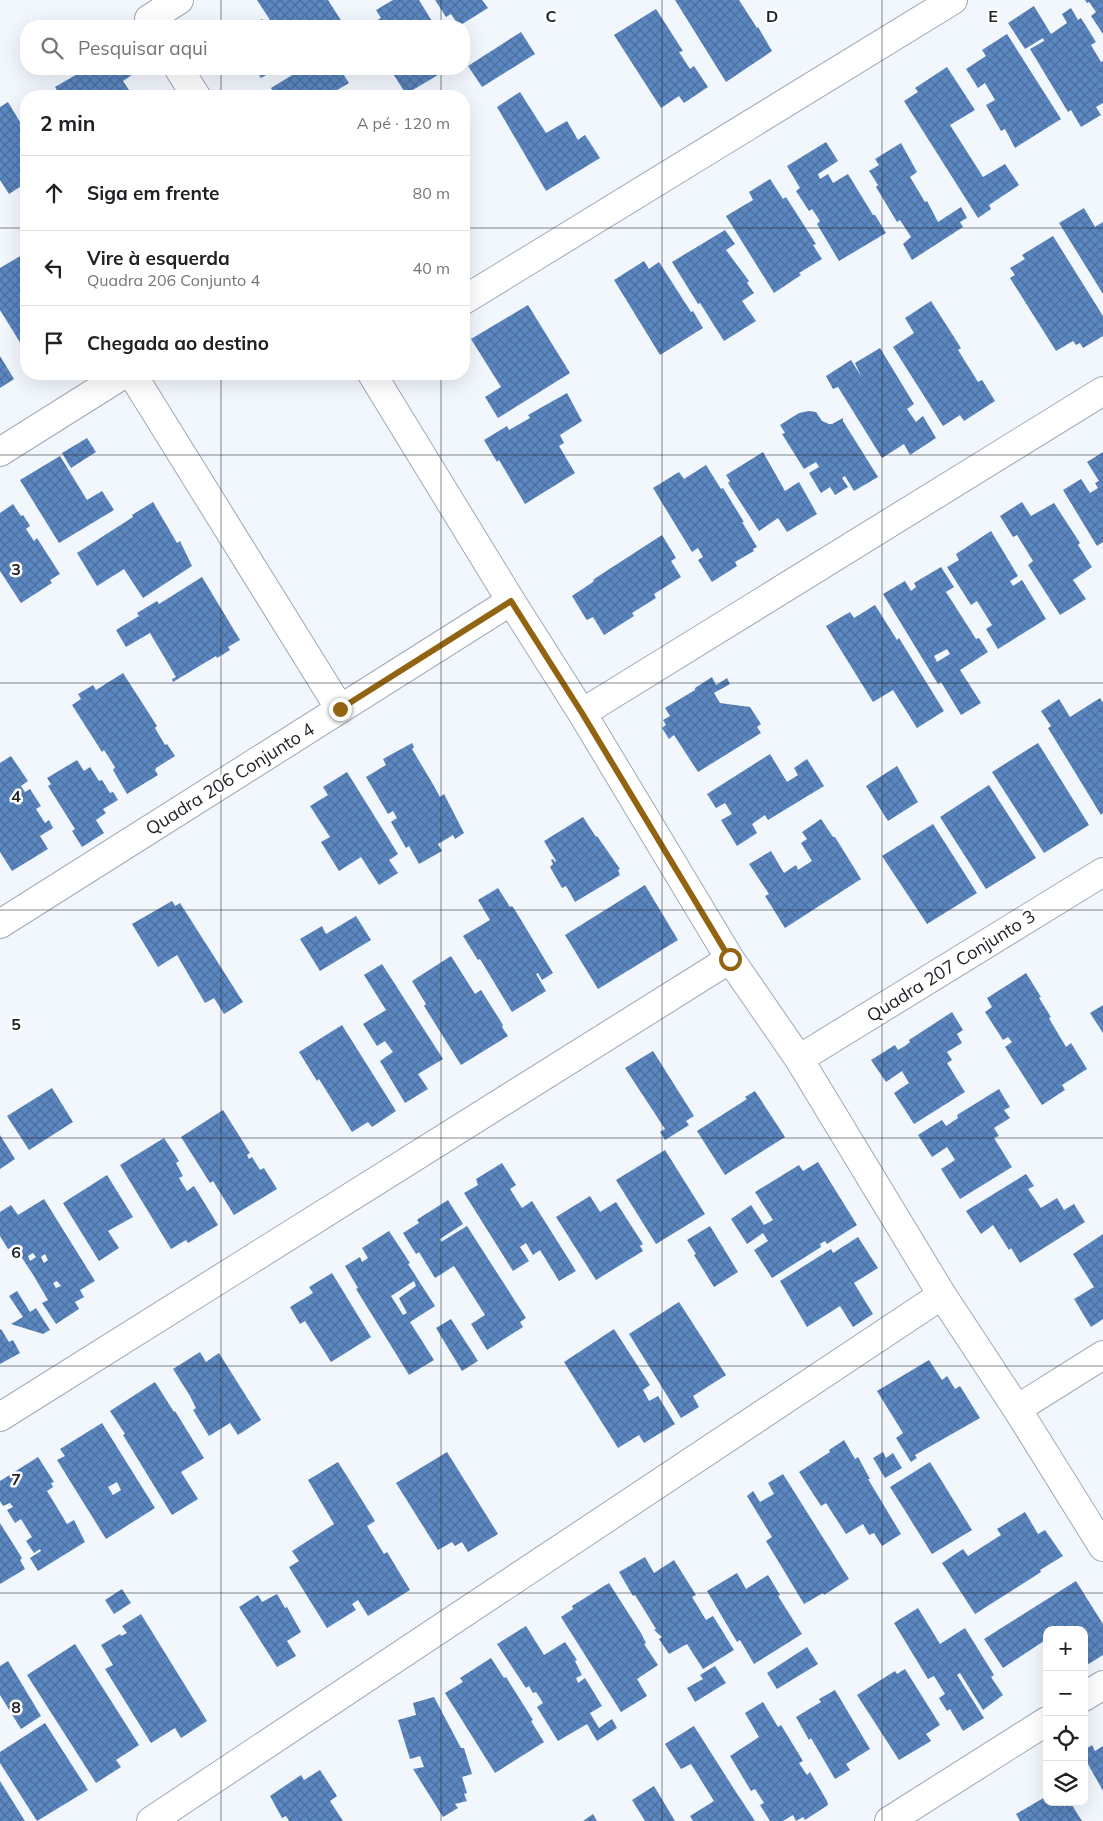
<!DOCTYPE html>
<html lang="pt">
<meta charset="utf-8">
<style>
body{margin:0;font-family:Mulish,sans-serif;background:#f6f6f6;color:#202124}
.controls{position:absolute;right:15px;bottom:15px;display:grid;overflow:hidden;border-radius:10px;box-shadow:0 5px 20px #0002}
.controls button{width:45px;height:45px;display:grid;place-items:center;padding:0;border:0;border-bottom:1px solid #e0e0e0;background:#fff;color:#202124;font:25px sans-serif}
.stop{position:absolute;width:15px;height:15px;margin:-11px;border:4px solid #926411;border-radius:50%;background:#fff}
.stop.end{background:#926411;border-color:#fff;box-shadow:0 1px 5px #0008}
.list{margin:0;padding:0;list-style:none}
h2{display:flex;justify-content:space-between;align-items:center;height:65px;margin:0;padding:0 20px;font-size:21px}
h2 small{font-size:16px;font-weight:400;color:#757577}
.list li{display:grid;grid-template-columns:32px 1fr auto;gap:15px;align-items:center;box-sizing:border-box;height:75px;padding:0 20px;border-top:1px solid #e0e0e0}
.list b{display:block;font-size:19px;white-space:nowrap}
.list p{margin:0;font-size:16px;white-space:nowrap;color:#757577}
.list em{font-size:16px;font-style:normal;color:#757577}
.icon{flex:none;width:28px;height:28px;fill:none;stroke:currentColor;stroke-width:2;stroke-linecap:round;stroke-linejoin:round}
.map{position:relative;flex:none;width:1103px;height:1821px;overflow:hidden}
.search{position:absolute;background:#fff;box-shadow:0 5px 20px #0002;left:20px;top:20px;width:450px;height:55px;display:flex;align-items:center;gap:12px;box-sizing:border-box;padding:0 18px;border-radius:20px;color:#757577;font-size:19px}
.panel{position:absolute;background:#fff;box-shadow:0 5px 20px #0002;left:20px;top:90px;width:450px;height:290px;border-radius:20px}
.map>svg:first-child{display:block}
.building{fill:url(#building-cross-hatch);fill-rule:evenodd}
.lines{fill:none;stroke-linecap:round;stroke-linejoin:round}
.minor-casing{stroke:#9da8b7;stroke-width:30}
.minor{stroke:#fff;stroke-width:28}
.route{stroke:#926411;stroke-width:6}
.grid{fill:none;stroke:#21252b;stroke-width:1;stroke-opacity:0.55}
.labels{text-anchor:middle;stroke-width:5;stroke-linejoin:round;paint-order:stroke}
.street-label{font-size:18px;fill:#21252b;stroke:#fff}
.grid-label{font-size:16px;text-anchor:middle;font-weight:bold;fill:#21252b;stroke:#fff;stroke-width:5;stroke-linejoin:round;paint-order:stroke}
</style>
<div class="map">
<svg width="1103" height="1821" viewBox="0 0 1103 1821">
<defs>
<pattern id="building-cross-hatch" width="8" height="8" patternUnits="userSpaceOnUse" patternTransform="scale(1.25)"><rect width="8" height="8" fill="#5c88c2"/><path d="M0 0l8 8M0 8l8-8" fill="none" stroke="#4c6f9e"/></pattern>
</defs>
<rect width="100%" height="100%" fill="#f2f7fd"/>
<!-- building -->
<path class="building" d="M257,0H328L344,25L250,26L262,19L265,23L270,20Z
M393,0H419L435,26H368L381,18L376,10Z
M435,0H482L488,8L459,26L451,14L446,17Z
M675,0H739L757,28L758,27L772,51L726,82Z
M1085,0H1103V34L1091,16L1096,12L1089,2L1087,3Z
M1034,6L1051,34L1067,23L1062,14L1071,8L1078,20L1081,18L1096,42L1091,45L1101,62L1103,61V103L1096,107L1101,115L1081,127L1071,110L1068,112L1030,49L1044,41L1043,38L1025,49L1008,23Z
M656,9L683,51L679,52L690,69L694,66L708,87L684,103L679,96L661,108L614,35Z
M521,32L535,54L482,87L468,66Z
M1007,34L1061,119L1015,148L1005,129L1001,131L986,105L995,100L985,83L978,88L966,69L986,56L982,50Z
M947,67L975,110L950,125L983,177L1005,164L1019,185L989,205L991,209L978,218L904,101L918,92L915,88Z
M86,69H128L132,75L123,81L133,96H60L55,87Z
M255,69H276L261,78Z
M302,69H340L349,83L327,96H276L271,88Z
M390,69H448L406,94Z
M520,92L546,133L567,121L578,140L585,135L600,158L546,191L497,107Z
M8,102L26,132V183L9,194L0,180V107Z
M826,142L838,161L818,174L820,179L828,174L833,183L848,174L873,215H875L886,233L839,261L817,224L820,221L812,209L809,211L796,191L800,188L787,166Z
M901,143L917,172L910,177L925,202L927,201L938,222L961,207L967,218L960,222L963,227L912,260L903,244L911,237L900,220L897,222L876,187L878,185L869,171L879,165L875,159Z
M770,179L783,199L786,197L816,244L813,245L822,259L799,273L801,275L774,293L726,216L753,200L749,192Z
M1084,208L1095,227L1103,222V294L1059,223Z
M725,230L735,244L726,250L749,281L747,283L754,293L742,301L756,321L724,341L700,303L698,304L672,262Z
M1053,236L1103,316V336L1083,348L1080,343L1076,345L1073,341L1056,351L1010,278L1015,275L1010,268L1025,259L1022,255Z
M22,255L26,262V352L0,310V268Z
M644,261L649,269L659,262L691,312L693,311L703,328L660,355L614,280Z
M931,301L961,348L958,350L978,382L982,380L995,401L964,421L960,415L943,426L893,347L914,333L905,318Z
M528,305L570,373L498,418L485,397L501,387L471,339Z
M880,348L914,404L907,409L916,422L923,416L936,438L910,455L904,444L882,458L838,387L833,389L826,376L851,360L861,376L855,363Z
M0,356L14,379L0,388Z
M567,393L582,421L560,435L564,443L559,446L575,473L525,504L499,460L497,462L484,440L507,426L509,430L530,418L528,415Z
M809,411L816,412L822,421L829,424H832L843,418V421L878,477L854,491L845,476L842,478L848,487L835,495L830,487L821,493L809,473L819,467L816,462L804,469L782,434L785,433L780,425L799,413Z
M87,438L96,452L71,468L62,453Z
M763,452L785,491L799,482L817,514L787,532L778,518L759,531L728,483L730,481L726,475Z
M1103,452V542L1097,546L1063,490L1081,479L1090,493L1098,488L1095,483L1099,481L1087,462Z
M60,456L87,500L102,491L114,510L59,543L20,480Z
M706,465L721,489L723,488L744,522H742L757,547L753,549L754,551L735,562L737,566L712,582L698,560L703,557L698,548L692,552L653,488L679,472L684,479Z
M153,502L177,543L180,541L192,566L143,598L124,569L97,586L77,553L133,517L132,515Z
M1022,502L1031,516L1054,503L1080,543L1078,545L1092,567L1073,580L1086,599L1060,615L1028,565L1033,561L1017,535L1013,537L1000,516Z
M13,504L21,516L23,515L29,524L30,526L26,529L34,541L37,538L60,574L50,580L52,583L21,603L0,571V513Z
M991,531L1018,576L1010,581L1013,586L1022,580L1046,619L998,649L986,629L992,625L977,601L971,605L947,567L959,560L956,554Z
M662,535L676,558L671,561L681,577L654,594L656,598L632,613L634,616L604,635L593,617L587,620L586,619L572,596L593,582L594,579Z
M941,567L954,587L946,592L976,639L979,638L988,652L960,670L981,703L961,715L941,682L938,684L883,594L905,581L911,591L916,587L914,583ZM947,649L950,654L937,662L934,656Z
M202,577L240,640L228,647L230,650L217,658L216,656L173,682L172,679L176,677L150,633L126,647L116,630L139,616L137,613L157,601L159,604Z
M875,605L897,640L899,638L944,711L917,728L893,690L873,702L826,626L850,612L854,618Z
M123,673L157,726L155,728L165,745L167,744L175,756L156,768L155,770L158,775L127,794L113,770L115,767L104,750L102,752L72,705L81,699L78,694L93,685L96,690Z
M712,677L716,685L727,678L730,684L714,693L720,703L750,707L761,724L757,727L761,733L698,772L674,735L669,739L662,728L666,725L663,720L670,716L665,708L695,690V688Z
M1100,698L1103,703V813L1101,815L1048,728L1051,726L1041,711L1059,699L1070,717Z
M412,743L414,747L412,749L434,786L440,797L444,794L464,833L455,839L453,835L438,844L442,851L419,864L409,846L406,848L391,822L397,818L393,811L388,814L366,777L386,765L383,759Z
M1038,743L1089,825L1044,853L992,772Z
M770,754L787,782L798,775L794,768L807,759L824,786L768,820L765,815L752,824L757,833L737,846L721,820L732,814L725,803L716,808L707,794Z
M11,756L28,781L21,786L25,792L30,789L41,806L36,809L45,823L49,820L53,828L40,836L48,849L12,871L0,852V763Z
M77,760L84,771L90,767L99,781L102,780L110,793L113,792L118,800L103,809L106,813L96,820L104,833L82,847L72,831L75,829L48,786L51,784L47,778Z
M897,766L918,802L888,821L866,786Z
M347,772L398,854L389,860L398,873L379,885L361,857L339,871L321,842L330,837L310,806L328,795L323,787Z
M989,785L1036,858L986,889L940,817Z
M583,817L596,837L597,836L620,869L618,870L620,875L575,902L566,886L562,888L550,867L553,864L551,860L553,859L555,862L556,861L544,841Z
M821,819L833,837H835L861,879L785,928L765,896L769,894L749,864L771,851L784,873L796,865L798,870L812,861L801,843L807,839L802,832Z
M933,824L977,893L927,924L882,856Z
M645,885L678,940L598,989L565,935Z
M498,888L510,907L512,906L515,910L553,973L542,980L538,973L536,974L546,991L512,1012L480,959L478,960L463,936L490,920L478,900Z
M172,901L175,906L180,903L243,1002L224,1014L214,998L205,1003L177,955L158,967L132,924Z
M356,916L371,940L320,971L300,939L322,926L326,934Z
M451,956L475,994L481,990L503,1025L502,1027L508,1036L461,1065L424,1006L426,1004L412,981Z
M382,964L443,1059L418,1074L428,1089L405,1103L380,1061L393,1052L385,1041L377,1046L363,1024L386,1010L364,975Z
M1026,973L1041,997L1039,998L1051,1017L1049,1018L1050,1020L1066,1047L1071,1043L1087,1069L1062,1085L1065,1090L1042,1105L1005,1047L1012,1042L1008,1037L1003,1040L985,1012L992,1007L987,998Z
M1103,1005V1033L1090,1013Z
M952,1012L963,1030L957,1034L962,1043L947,1052L952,1060L947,1063L965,1092L914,1124L894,1093L909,1083L902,1071L886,1082L871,1060L895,1045L898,1050L905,1046L910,1042L909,1040Z
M342,1025L396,1111L372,1127L368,1122L352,1132L319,1079L317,1081L299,1052Z
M653,1051L694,1116L686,1121L689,1125L665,1140L660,1132L665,1129L625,1068Z
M52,1088L73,1122L29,1150L7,1116Z
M999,1089L1010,1107L1004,1110L1010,1118L994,1128L999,1136L994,1138L1012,1167L960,1199L941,1169L955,1160L947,1147L932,1157L918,1135L942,1120L946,1126L958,1118L957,1115Z
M755,1091L785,1137L725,1175L697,1131L747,1099L745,1097Z
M223,1110L250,1153L247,1155L249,1159L252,1157L260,1170L264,1168L277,1189L234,1215L213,1181L210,1183L181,1137Z
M0,1135L15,1159L0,1169Z
M164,1138L179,1161L176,1163L183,1176L179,1178L187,1191L194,1186L218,1225L188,1243L186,1240L171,1249L120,1165Z
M665,1150L705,1214L656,1244L616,1180Z
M818,1162L857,1225L827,1244L825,1241L820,1244L821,1247L772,1278L754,1250L768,1241L763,1233L747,1244L731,1219L751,1205L764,1225L773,1220L755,1192L799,1165L803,1171Z
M502,1163L516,1185L510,1189L522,1208L532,1201L576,1271L559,1281L540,1250L533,1255L526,1243L520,1247L529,1261L513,1271L464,1193L478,1185L476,1179Z
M1026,1174L1034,1186L1028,1189L1041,1208L1057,1198L1064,1210L1074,1204L1085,1222L1020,1263L1011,1248L1009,1250L993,1225L981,1234L966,1211Z
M107,1175L133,1217L108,1231L119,1248L99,1261L63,1203Z
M590,1196L600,1212L616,1202L643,1244L640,1246L643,1251L596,1280L556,1217Z
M44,1199L95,1281L80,1290L84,1297L75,1302L79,1309L56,1324L42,1303L48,1300L32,1273L14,1246L8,1249L0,1236V1212L11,1205L18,1215ZM33,1253L36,1257L30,1261L28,1256ZM45,1254L48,1260L44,1263L41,1257ZM57,1281L61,1286L56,1288L53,1283Z
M448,1200L463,1224L440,1239L441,1242L467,1226L526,1318L520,1322L523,1327L487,1350L471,1324L485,1315L454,1266L435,1278L419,1252L416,1254L403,1233L419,1223L417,1220L418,1219Z
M710,1226L738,1272L714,1287L694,1255L696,1254L687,1240Z
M389,1231L410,1263L408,1264L435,1306L410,1322L434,1360L409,1375L356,1289L358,1288L345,1266L360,1257L362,1262L368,1258L362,1248ZM414,1281L416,1286L399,1298L407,1313L403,1315L391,1296Z
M1103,1234V1319L1091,1327L1074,1299L1094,1287L1073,1254Z
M858,1237L878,1268L854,1283L873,1314L853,1327L840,1306L807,1327L780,1281L831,1249L833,1253Z
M332,1273L371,1337L331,1362L305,1321L300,1324L290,1307L313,1293L309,1287Z
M17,1291L30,1312L36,1308L50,1330L43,1334L11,1324L23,1317L9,1296Z
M679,1302L726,1375L693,1396L699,1407L681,1418L629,1334Z
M451,1319L478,1361L462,1371L436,1328Z
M1,1329L9,1342L13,1340L20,1353L0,1364V1330Z
M614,1329L650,1385L643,1390L649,1401L658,1396L675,1424L644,1443L639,1435L618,1448L564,1362Z
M200,1352L206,1362L219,1353L261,1420L238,1435L230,1423L209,1436L193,1410L196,1408L190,1396L173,1369Z
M929,1360L942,1380L947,1376L955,1389L960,1386L980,1418L915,1455L917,1458L911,1462L896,1438L903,1433L877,1391Z
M155,1382L174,1412L175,1411L204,1458L181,1472L198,1499L172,1515L123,1435L125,1434L110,1411Z
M102,1423L155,1508L106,1539L57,1460L65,1456L60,1449ZM117,1482L121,1490L113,1495L108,1487Z
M844,1440L855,1459L858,1457L870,1479H868L901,1534L882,1546L874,1533L869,1535L863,1524L846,1534L826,1503L821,1506L799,1472L830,1452L829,1450Z
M447,1452L498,1534L468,1552L462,1542L455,1546L452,1542L438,1550L396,1483Z
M883,1452L886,1458L893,1453L902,1468L885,1478L873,1458Z
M38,1457L54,1482L51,1483L53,1487L47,1491L67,1524L74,1520L85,1542L38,1571L30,1558L41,1551L40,1549L34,1553L26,1541L32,1537L21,1519L15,1523L7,1510L13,1507L10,1503L3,1506L0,1501V1481Z
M338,1462L375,1521L367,1526L384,1554L387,1552L410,1590L368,1616L358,1600L352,1604L356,1610L327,1628L289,1567L299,1561L292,1551L334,1524L308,1480Z
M930,1462L972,1530L932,1554L890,1487Z
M783,1474L849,1579L824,1595L823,1593L804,1604L766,1541L772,1537L747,1496L753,1491L760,1502L774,1494L768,1483Z
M1025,1512L1038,1534L1045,1530L1063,1556L1040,1570L1041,1572L975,1614L942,1563L963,1549L968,1556L1001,1535L997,1529Z
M0,1523L22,1558L20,1560L25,1569L0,1584Z
M645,1557L654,1573L674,1560L696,1595L692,1597L706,1620L713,1616L734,1650L703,1669L687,1644L669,1654L659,1639L662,1637L654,1630L656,1629L635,1595L633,1596L619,1572Z
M737,1573L746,1589L768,1575L780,1595L778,1596L802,1634L754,1664L740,1640L737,1642L707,1591Z
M1076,1581L1103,1624V1655L1084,1667V1630H1047V1639L1003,1668L984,1639Z
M609,1583L641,1633L646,1643L644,1644L658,1665L637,1679L647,1696L621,1712L561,1617L573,1609L572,1606Z
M122,1589L131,1603L114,1614L105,1600Z
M277,1594L285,1608L287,1607L301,1632L287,1641L296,1656L277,1667L239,1607L258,1595L262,1602Z
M918,1608L940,1644L965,1628L994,1675L991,1677L1003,1695L983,1710L960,1673L957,1675L984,1718L963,1731L950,1709L947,1711L939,1698L945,1694L934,1676L928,1679L894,1623Z
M141,1614L207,1721L181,1738L175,1728L151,1743L105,1669L113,1665L101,1645L120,1634L121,1636L127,1633L122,1626Z
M526,1626L544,1655L565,1642L577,1660L575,1661L582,1675L576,1678L578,1683L585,1678L602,1706L590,1713L599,1728L612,1719L617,1728L597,1741L587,1724L558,1741L537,1707L543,1703L540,1698L536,1692L533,1693L529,1686L526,1688L497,1644Z
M75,1644L139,1745L116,1760L121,1767L96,1783L27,1675Z
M807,1647L818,1664L777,1689L767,1673Z
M491,1658L504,1678L506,1677L533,1720L531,1721L544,1742L495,1773L445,1693L463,1682L460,1678Z
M8,1661L41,1716L21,1729L0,1695V1666Z
M715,1666L726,1683L695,1702L687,1688L703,1679L700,1675Z
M905,1669L940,1725L926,1734L931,1741L899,1760L857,1695L895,1671L897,1674Z
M835,1690L870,1749L846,1764L850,1770L835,1779L811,1738L809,1740L796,1717L821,1702L819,1699Z
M434,1697L461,1748H464L472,1774L462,1777L467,1793L464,1794L467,1801L455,1804L458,1808L443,1817L413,1769L424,1767L420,1756L410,1759L398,1720L416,1715L413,1703Z
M763,1702L778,1727L781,1725L803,1761L799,1763L807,1775L810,1772L827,1801L828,1805L805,1820L803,1817L796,1821L793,1815L783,1821H770L760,1805L764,1803L755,1789L751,1791L730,1756L759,1737L745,1713Z
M45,1723L88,1790L37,1821L0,1763V1752Z
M694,1726L734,1789L755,1821H693L690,1816L714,1801L691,1764L681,1769L665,1744Z
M1092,1745L1095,1751L1103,1746V1791L1084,1757V1750Z
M320,1770L337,1796L330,1801L343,1821H289L286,1816L282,1818L270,1796L301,1775L304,1780Z
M0,1781L25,1821H0Z
M654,1786L675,1821H645L632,1800Z
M1047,1796V1802H1051L1052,1805L1057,1802H1070L1082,1821H1020L1016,1814Z
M593,1814L597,1821H583Z"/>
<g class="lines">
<!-- minor casing -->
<g class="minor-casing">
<path id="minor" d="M149,19L179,0
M179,69L196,96
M464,300L953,0
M132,374L340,709
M372,374L511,601L582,713L730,959L799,1059L942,1295L1017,1409L1103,1547
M0,452L124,374
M582,713L1103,391
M0,924L511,601
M799,1059L1103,872
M1017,1409L1103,1355
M0,1417L730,959
M1084,1697L1103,1685
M151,1821L942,1295
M889,1821L1047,1721"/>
</g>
<!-- minor -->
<use href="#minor" class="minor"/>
</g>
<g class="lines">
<!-- route -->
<path class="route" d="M340,709L511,601L582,713L730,959"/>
</g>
<!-- grid -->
<path class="grid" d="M221,0V26M441,0V26M662,0V1821M882,0V1821M221,69V96M441,69V96M0,228H26M464,228H1103M221,374V1821M441,374V1821M0,455H1103M0,683H1103M0,910H1103M0,1138H1103M0,1366H1103M0,1593H1103"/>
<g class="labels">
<!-- street labels -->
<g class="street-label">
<text transform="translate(230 779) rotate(-32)" y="6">Quadra 206 Conjunto 4</text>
<text transform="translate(951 966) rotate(-32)" y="6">Quadra 207 Conjunto 3</text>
</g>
</g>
<g class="grid-label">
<text x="551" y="22">C</text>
<text x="772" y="22">D</text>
<text x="993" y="22">E</text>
<text x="16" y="575">3</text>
<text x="16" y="802">4</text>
<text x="16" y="1030">5</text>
<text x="16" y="1258">6</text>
<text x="16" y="1485">7</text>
<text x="16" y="1713">8</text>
</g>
</svg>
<div class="controls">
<button>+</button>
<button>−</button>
<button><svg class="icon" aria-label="locate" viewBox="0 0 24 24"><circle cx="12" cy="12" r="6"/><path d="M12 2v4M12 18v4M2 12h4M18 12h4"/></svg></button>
<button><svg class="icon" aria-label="layers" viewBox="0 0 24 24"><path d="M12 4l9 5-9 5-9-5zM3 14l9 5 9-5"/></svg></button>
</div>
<div class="stop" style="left:730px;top:959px"></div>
<div class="stop end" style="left:340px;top:709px"></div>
<div class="search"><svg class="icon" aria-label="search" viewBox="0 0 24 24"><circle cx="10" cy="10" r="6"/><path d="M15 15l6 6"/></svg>Pesquisar aqui</div>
<section class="panel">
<h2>2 min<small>A pé · 120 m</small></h2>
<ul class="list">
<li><svg class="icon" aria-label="ahead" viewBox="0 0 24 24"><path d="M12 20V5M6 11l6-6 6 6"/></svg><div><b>Siga em frente</b></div><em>80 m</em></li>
<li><svg class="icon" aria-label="left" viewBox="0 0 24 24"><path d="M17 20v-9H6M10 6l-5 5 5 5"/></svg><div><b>Vire à esquerda</b><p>Quadra 206 Conjunto 4</p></div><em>40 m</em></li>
<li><svg class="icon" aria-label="arrive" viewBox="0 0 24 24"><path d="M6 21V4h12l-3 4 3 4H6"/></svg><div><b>Chegada ao destino</b></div></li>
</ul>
</section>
</div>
